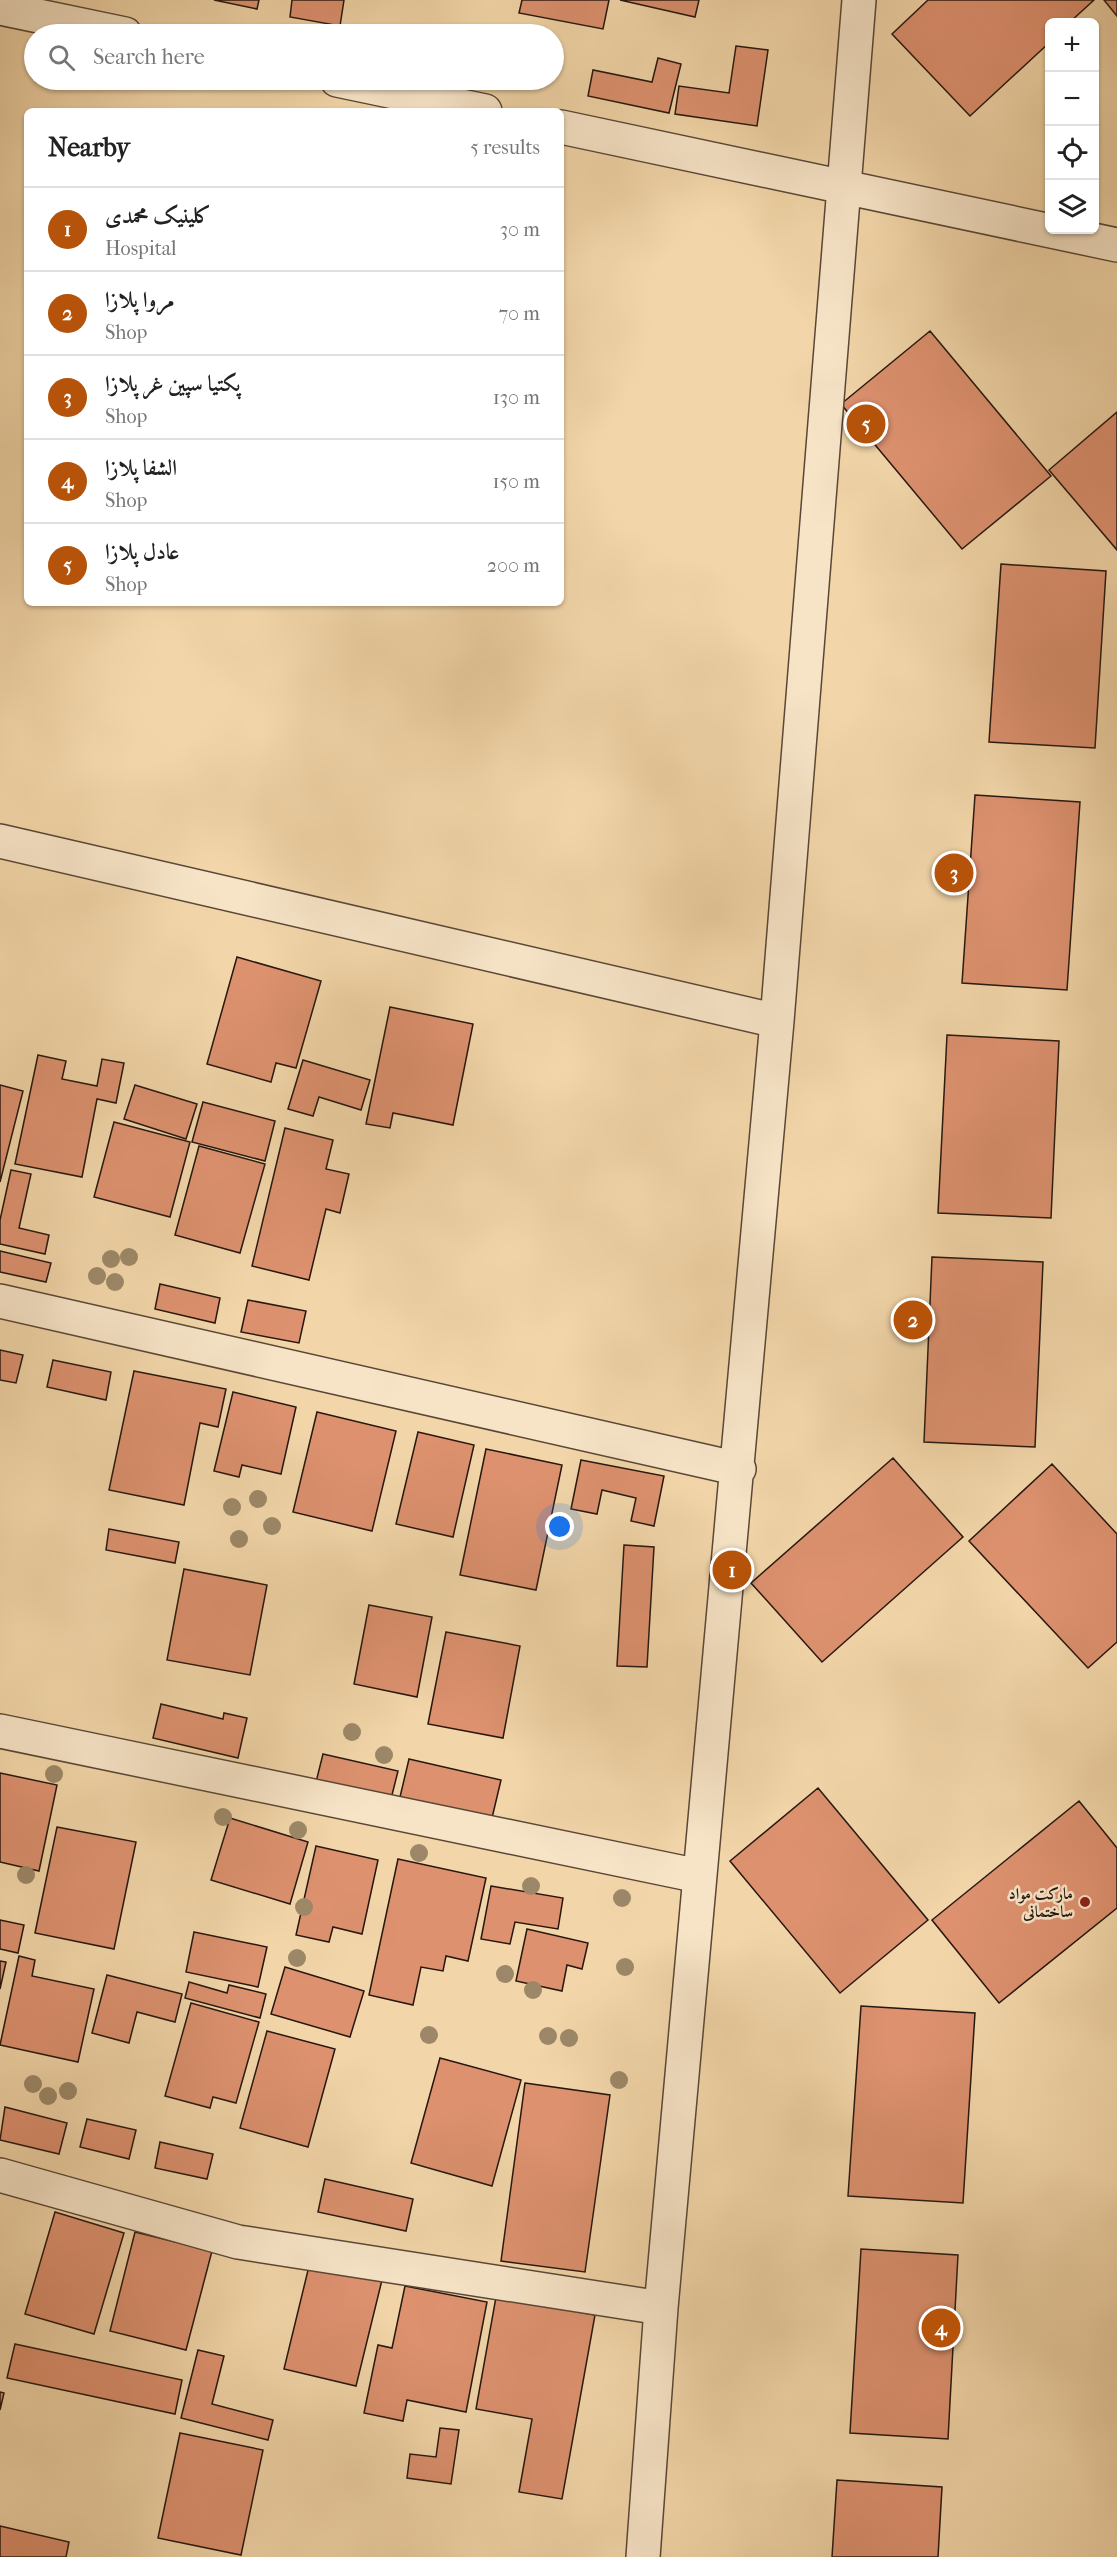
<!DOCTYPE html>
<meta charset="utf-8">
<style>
body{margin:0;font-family:"IM FELL French Canon",Amiri,serif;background:#f6f6f6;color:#222}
.controls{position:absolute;right:18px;top:18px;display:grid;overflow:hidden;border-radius:9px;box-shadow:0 2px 4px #0004}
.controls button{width:54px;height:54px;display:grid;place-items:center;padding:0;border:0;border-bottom:2px solid #e0e0e0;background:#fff;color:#222;font:30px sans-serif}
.you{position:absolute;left:560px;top:1527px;width:21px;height:21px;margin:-15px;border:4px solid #fff;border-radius:50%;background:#1a73e8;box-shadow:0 0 0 9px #1a73e833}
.badge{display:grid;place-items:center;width:39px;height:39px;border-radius:50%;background:#b45309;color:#fff;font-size:20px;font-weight:700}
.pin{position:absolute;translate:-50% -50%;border:3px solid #fff;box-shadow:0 2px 6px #0006}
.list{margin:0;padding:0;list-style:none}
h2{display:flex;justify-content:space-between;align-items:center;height:78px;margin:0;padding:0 24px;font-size:26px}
h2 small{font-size:20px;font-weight:400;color:#767676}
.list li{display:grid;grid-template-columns:39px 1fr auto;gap:18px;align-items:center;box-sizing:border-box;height:84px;padding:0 24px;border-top:2px solid #e0e0e0}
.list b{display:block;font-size:22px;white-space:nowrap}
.list p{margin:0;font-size:20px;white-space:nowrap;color:#767676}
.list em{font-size:20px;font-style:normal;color:#767676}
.icon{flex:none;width:33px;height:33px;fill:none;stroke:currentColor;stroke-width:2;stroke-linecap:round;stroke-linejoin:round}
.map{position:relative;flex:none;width:1117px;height:2557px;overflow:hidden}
.search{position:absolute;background:#fff;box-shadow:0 2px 4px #0004;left:24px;top:24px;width:540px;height:66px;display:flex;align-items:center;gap:15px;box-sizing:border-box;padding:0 21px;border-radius:33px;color:#767676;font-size:22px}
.panel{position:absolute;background:#fff;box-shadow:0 2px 4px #0004;left:24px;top:108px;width:540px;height:498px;border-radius:9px}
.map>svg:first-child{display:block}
.building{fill:#dd916f;stroke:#26170f;stroke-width:1.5}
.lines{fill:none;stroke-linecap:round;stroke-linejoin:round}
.minor-casing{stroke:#594736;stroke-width:36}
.minor{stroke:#f7e4c7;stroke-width:33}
.tree{fill:#9c8868}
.poi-dot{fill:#8f2418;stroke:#f7e4c7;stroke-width:2}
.labels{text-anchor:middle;stroke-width:5;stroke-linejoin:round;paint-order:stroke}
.poi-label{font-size:16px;font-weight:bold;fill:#26170f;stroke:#f7e4c7;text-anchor:end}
</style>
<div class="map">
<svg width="1117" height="2557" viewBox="0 0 1117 2557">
<rect width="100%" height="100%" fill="#f2d6a9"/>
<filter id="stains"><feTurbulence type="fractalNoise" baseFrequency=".00333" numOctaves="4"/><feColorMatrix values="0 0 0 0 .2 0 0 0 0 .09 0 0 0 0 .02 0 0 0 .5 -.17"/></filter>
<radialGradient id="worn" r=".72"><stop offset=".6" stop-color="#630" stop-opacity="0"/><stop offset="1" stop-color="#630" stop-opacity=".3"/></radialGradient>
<!-- building -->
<path class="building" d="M214,0H259L257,9Z
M292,0H344L340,26L290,17Z
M522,0H609L603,29L519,13Z
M620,0H699L695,17Z
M928,0H1094L1070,22H1050V42L970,116L892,34Z
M1104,0H1117V16Z
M736,46L768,50L757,126L675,114L679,86L729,93Z
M658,58L681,64L669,113L588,96L593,70L652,82Z
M930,331L1051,476L962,549L841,404Z
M1117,412V550L1049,470Z
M1001,564L1106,571L1095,748L989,742Z
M975,795L1080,802L1067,990L962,983Z
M237,957L321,981L296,1068L276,1063L271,1082L207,1064Z
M390,1007L473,1024L453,1125L393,1113L390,1128L366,1124Z
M947,1035L1059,1041L1051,1218L938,1213Z
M38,1055L66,1061L62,1079L97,1086L102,1059L124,1063L116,1103L97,1099L82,1177L15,1164Z
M303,1060L370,1080L361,1110L319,1097L313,1116L288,1109Z
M0,1085L23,1091L0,1182Z
M135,1085L197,1104L186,1139L124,1119Z
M203,1102L275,1121L265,1161L192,1142Z
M114,1122L190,1142L170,1217L94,1197Z
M285,1128L333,1140L326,1169L349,1174L340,1213L326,1209L309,1280L252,1266Z
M199,1146L265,1164L240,1253L175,1235Z
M11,1170L31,1174L19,1228L49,1235L45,1254L0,1244V1220Z
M0,1251L51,1263L46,1282L0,1272Z
M932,1257L1043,1262L1035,1447L924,1442Z
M160,1284L220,1298L215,1323L155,1309Z
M248,1300L306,1311L299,1343L241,1332Z
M0,1350L23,1355L16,1383L0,1380Z
M53,1360L111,1372L106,1400L47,1387Z
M134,1371L226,1389L218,1427L200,1423L184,1505L109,1490Z
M233,1392L296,1407L281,1474L242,1465L239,1477L214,1471Z
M317,1412L396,1431L372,1531L293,1512Z
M418,1432L474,1445L453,1537L396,1524Z
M486,1449L562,1465L536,1590L460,1575Z
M893,1458L963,1537L822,1662L751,1583Z
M581,1460L664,1476L654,1526L631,1521L636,1498L602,1490L597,1514L571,1509Z
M1052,1464L1117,1534V1642L1088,1668L969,1541Z
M109,1529L179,1542L175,1563L106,1550Z
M624,1545L654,1547L647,1667L617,1666Z
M184,1569L267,1585L250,1675L167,1660Z
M369,1605L432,1617L417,1697L354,1684Z
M446,1632L520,1646L503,1738L428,1724Z
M161,1704L223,1719L224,1713L247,1718L238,1758L153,1738Z
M323,1754L398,1771L391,1799L316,1782Z
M409,1759L501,1780L492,1818L400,1797Z
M0,1773L57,1785L39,1871L0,1862Z
M818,1788L928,1920L840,1993L730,1861Z
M1079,1801L1117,1848V1908L999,2003L932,1920Z
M230,1818L308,1842L290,1904L211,1880Z
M57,1827L136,1842L114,1949L35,1933Z
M316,1846L378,1860L362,1934L333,1927L329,1942L296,1935Z
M398,1859L486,1878L468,1961L446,1956L443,1971L421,1967L413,2005L369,1995Z
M491,1886L563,1898L558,1929L515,1922L510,1944L481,1939Z
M0,1920L24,1925L18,1953L0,1949Z
M527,1929L588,1943L582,1969L567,1965L562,1991L516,1981Z
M194,1932L267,1947L258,1987L186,1972Z
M19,1956L35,1960L32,1976L94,1989L78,2062L0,2045Z
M0,1961L6,1962L0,1989Z
M285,1967L364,1991L350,2037L271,2014Z
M107,1975L182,1994L175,2022L137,2012L129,2043L92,2033Z
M189,1982L227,1993L229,1985L266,1994L260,2018L185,1998Z
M191,2003L259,2022L236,2103L213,2097L210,2108L165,2096Z
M861,2006L975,2013L963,2203L848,2196Z
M267,2031L335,2049L308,2147L240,2128Z
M440,2058L521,2080L492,2186L411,2163Z
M525,2083L610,2095L585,2272L501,2261Z
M5,2107L67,2123L59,2154L0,2140Z
M87,2119L136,2130L129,2159L80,2147Z
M160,2142L213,2154L207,2179L155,2168Z
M325,2179L413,2199L406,2231L318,2212Z
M55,2212L124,2233L94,2334L25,2314Z
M135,2232L212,2251L186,2350L110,2331Z
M861,2249L958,2255L948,2439L850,2433Z
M310,2262L382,2280L356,2386L284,2369Z
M405,2286L487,2302L466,2412L407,2400L403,2421L364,2413L378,2345L392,2348Z
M496,2297L595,2315L562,2499L519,2492L532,2419L476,2409Z
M15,2344L182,2380L175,2414L7,2378Z
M198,2350L224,2356L212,2404L273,2420L268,2440L181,2418Z
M0,2392L4,2393L0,2410Z
M440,2428L459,2430L451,2484L407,2478L410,2454L436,2457Z
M180,2433L263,2450L241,2555L158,2538Z
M837,2480L942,2487L938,2557H832Z
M0,2526L69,2542L66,2557H0Z"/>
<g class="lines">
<!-- minor casing -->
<g class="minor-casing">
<path id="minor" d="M0,8L125,34
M337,80L485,111
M561,127L1117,245
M0,841L777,1021
M0,1301L739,1469
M0,1731L699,1876
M0,2175L238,2242L661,2308
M643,2557L661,2308L777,1021L859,0"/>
</g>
<!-- minor -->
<use href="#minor" class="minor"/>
</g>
<!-- trees -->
<g class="tree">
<circle cx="129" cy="1257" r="9"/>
<circle cx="111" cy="1259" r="9"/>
<circle cx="97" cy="1276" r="9"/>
<circle cx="115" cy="1282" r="9"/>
<circle cx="258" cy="1499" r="9"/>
<circle cx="232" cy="1507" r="9"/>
<circle cx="272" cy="1526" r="9"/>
<circle cx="239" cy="1539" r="9"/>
<circle cx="352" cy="1732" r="9"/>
<circle cx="384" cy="1755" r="9"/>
<circle cx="54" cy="1774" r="9"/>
<circle cx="223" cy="1817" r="9"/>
<circle cx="298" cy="1830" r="9"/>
<circle cx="419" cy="1853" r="9"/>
<circle cx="26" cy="1875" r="9"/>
<circle cx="531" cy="1886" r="9"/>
<circle cx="622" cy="1898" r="9"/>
<circle cx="304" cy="1907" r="9"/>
<circle cx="297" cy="1958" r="9"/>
<circle cx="625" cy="1967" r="9"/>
<circle cx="505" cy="1974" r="9"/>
<circle cx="533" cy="1990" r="9"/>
<circle cx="429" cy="2035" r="9"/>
<circle cx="548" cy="2036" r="9"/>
<circle cx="569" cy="2038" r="9"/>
<circle cx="619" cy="2080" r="9"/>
<circle cx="33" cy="2084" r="9"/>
<circle cx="68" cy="2091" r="9"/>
<circle cx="48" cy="2096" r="9"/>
</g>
<!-- markers -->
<circle class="poi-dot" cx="1085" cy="1902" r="6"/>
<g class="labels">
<!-- poi labels -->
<g class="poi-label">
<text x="1073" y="1899">مارکت مواد<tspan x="1073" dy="18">ساختمانی</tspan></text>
</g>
</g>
<rect width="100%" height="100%" filter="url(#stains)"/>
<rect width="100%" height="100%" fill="url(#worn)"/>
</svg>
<div class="controls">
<button>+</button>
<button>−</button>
<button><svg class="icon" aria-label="locate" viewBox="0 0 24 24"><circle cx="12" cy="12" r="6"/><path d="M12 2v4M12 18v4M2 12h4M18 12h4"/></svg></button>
<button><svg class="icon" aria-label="layers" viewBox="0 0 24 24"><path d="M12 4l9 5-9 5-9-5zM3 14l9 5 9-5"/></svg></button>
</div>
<div class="you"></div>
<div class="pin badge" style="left:732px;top:1570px">1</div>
<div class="pin badge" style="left:913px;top:1320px">2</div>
<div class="pin badge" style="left:954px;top:873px">3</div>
<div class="pin badge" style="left:941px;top:2328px">4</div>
<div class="pin badge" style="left:866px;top:424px">5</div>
<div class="search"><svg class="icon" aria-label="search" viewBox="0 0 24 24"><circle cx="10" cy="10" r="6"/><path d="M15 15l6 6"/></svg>Search here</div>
<section class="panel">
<h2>Nearby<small>5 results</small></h2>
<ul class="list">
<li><span class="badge">1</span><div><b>کلینیک محمدی</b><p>Hospital</p></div><em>30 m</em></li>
<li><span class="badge">2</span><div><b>مروا پلازا</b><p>Shop</p></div><em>70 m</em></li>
<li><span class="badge">3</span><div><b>پکتیا سپین غر پلازا</b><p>Shop</p></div><em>130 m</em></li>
<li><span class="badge">4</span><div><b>الشفا پلازا</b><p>Shop</p></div><em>150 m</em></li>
<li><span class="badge">5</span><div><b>عادل پلازا</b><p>Shop</p></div><em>200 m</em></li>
</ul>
</section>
</div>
